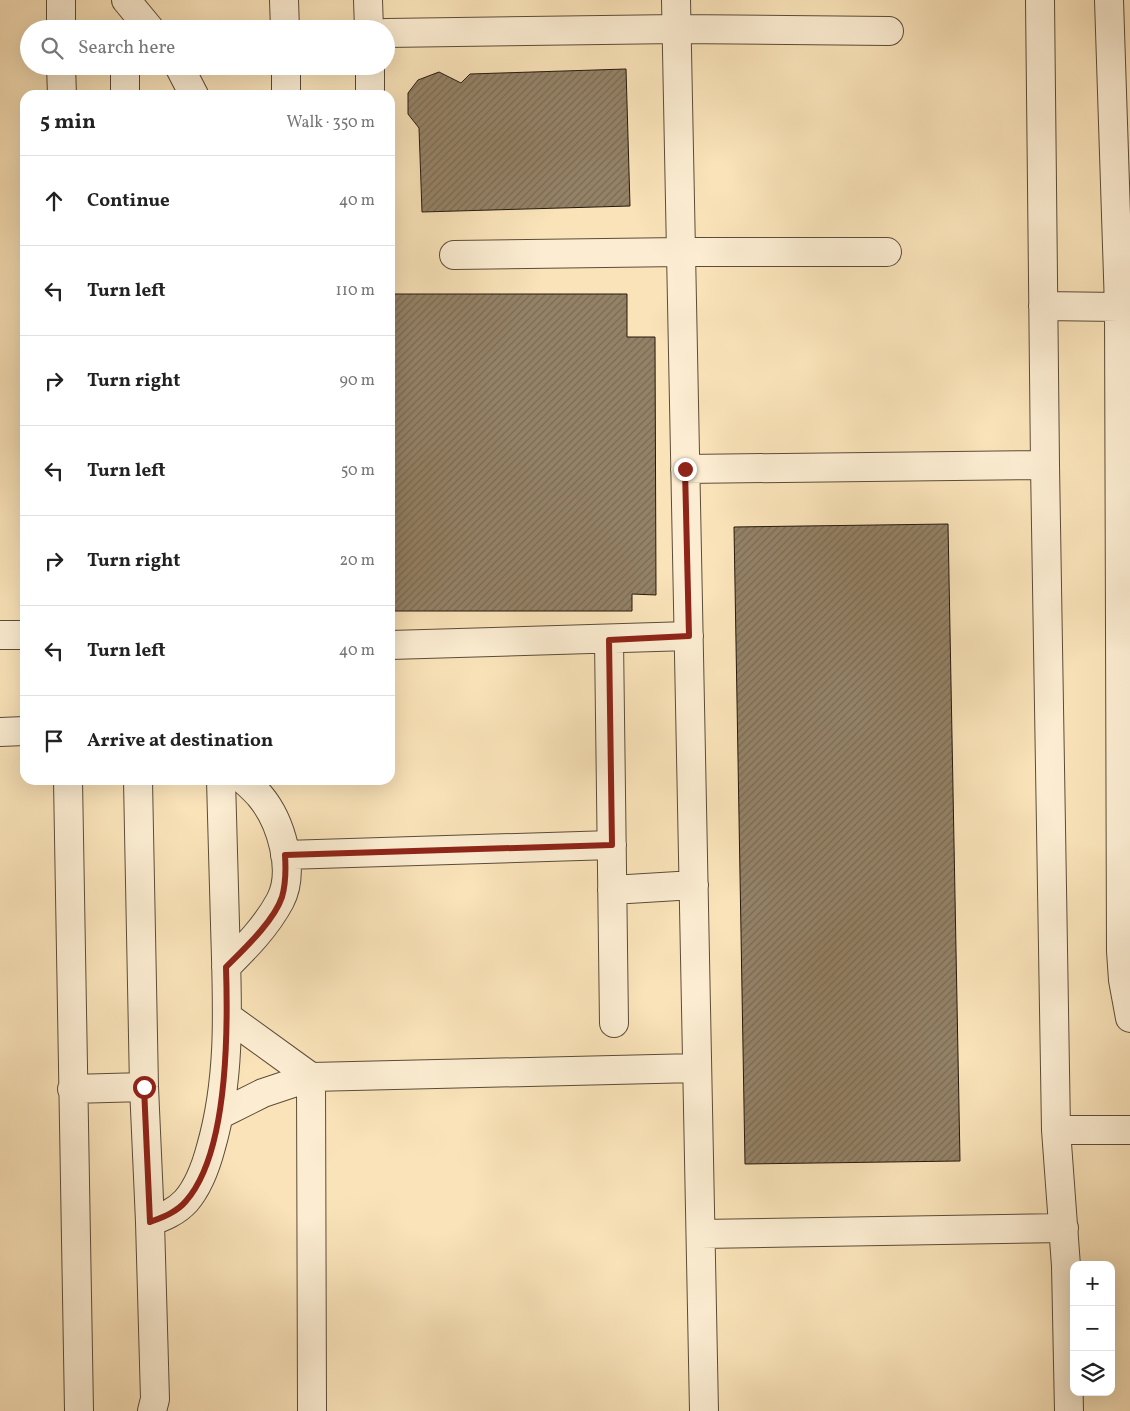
<!DOCTYPE html>
<meta charset="utf-8">
<style>
body{margin:0;font-family:Vollkorn,serif;background:#f2f2f2;color:#222}
.controls{position:absolute;right:15px;bottom:15px;display:grid;overflow:hidden;border-radius:10px;box-shadow:0 5px 20px #0002}
.controls button{width:45px;height:45px;display:grid;place-items:center;padding:0;border:0;border-bottom:1px solid #e0e0e0;background:#fff;color:#222;font:25px sans-serif}
.stop{position:absolute;width:15px;height:15px;margin:-11px;border:4px solid #8f2418;border-radius:50%;background:#fff}
.stop.end{background:#8f2418;border-color:#fff;box-shadow:0 1px 5px #0008}
.list{margin:0;padding:0;list-style:none}
h2{display:flex;justify-content:space-between;align-items:center;height:65px;margin:0;padding:0 20px;font-size:21px}
h2 small{font-size:16px;font-weight:400;color:#767676}
.list li{display:grid;grid-template-columns:32px 1fr auto;gap:15px;align-items:center;box-sizing:border-box;height:90px;padding:0 20px;border-top:1px solid #e0e0e0}
.list b{display:block;font-size:19px;white-space:nowrap}
.list em{font-size:16px;font-style:normal;color:#767676}
.icon{flex:none;width:28px;height:28px;fill:none;stroke:currentColor;stroke-width:2;stroke-linecap:round;stroke-linejoin:round}
.map{position:relative;flex:none;width:1130px;height:1411px;overflow:hidden}
.search{position:absolute;background:#fff;box-shadow:0 5px 20px #0002;left:20px;top:20px;width:375px;height:55px;display:flex;align-items:center;gap:12px;box-sizing:border-box;padding:0 18px;border-radius:28px;color:#767676;font-size:19px}
.panel{position:absolute;background:#fff;box-shadow:0 5px 20px #0002;left:20px;top:90px;width:375px;height:695px;border-radius:15px}
.map>svg:first-child{display:block}
.building{fill:url(#building-hatch);stroke:#26190e}
.lines{fill:none;stroke-linecap:round;stroke-linejoin:round}
.minor-casing{stroke:#5b4c39;stroke-width:30}
.minor{stroke:#fcedd2;stroke-width:28}
.route{stroke:#8f2418;stroke-width:6}
</style>
<div class="map">
<svg width="1130" height="1411" viewBox="0 0 1130 1411">
<defs>
<pattern id="building-hatch" width="6" height="6" patternUnits="userSpaceOnUse" patternTransform="scale(1.25)"><rect width="6" height="6" fill="#948267"/><path d="M-1 1l2-2M0 6l6-6M5 7l2-2" fill="none" stroke="#796a53"/></pattern>
</defs>
<rect width="100%" height="100%" fill="#fae3b9"/>
<filter id="stains"><feTurbulence type="fractalNoise" baseFrequency=".004" numOctaves="4"/><feColorMatrix values="0 0 0 0 .2 0 0 0 0 .09 0 0 0 0 .02 0 0 0 .5 -.17"/></filter>
<radialGradient id="worn" r=".72"><stop offset=".6" stop-color="#630" stop-opacity="0"/><stop offset="1" stop-color="#630" stop-opacity=".3"/></radialGradient>
<!-- building -->
<path class="building" d="M626,69L630,206L422,212L419,128L408,114V93L418,80L439,72L461,83L470,74Z
M390,294H627V337H655L656,595L632,594V611H390Z
M948,524L960,1161L745,1164L734,527Z"/>
<g class="lines">
<!-- minor casing -->
<g class="minor-casing">
<path id="minor" d="M61,0V29
M126,0L150,29
M284,0L285,29
M368,0L369,29
M676,0L704,1411
M1040,0L1045,465L1056,1130L1066,1266L1069,1411
M1109,0L1119,307L1121,951L1123,980L1130,1018
M386,33L677,29L889,31
M61,66L62,95
M125,66V95
M179,66L194,95
M286,66V95
M370,66V95
M454,255L681,252H887
M1043,306L1119,307
M685,469L1045,465
M0,635H25
M609,640L614,1023
M390,645L689,636
M0,732L25,731
M68,780L79,1411
M138,780L144,1087L150,1222L155,1399L152,1411
M285,855L612,845
M612,890L694,885
M226,967C246,947 266,927 280,901C296,871 281,821 260,796C255,790 249,785 244,780
M228,1017L311,1077
M311,1077L312,1411
M72,1089L144,1087
M219,1115L263,1093L311,1077L697,1068
M1056,1130H1130
M150,1222C163,1217 176,1212 186,1201C199,1186 206,1166 211,1147C232,1074 227,999 225,924C224,876 222,828 221,780
M701,1234L1064,1228"/>
</g>
<!-- minor -->
<use href="#minor" class="minor"/>
</g>
<g class="lines">
<!-- route -->
<path class="route" d="M144,1087L150,1222C163,1217 177,1212 186,1201C229,1152 228,1029 226,967C244,949 274,921 282,897C286,883 286,870 285,855L612,845L609,640L689,636L685,469"/>
</g>
<rect width="100%" height="100%" filter="url(#stains)"/>
<rect width="100%" height="100%" fill="url(#worn)"/>
</svg>
<div class="controls">
<button>+</button>
<button>−</button>
<button><svg class="icon" aria-label="layers" viewBox="0 0 24 24"><path d="M12 4l9 5-9 5-9-5zM3 14l9 5 9-5"/></svg></button>
</div>
<div class="stop" style="left:144px;top:1087px"></div>
<div class="stop end" style="left:685px;top:469px"></div>
<div class="search"><svg class="icon" aria-label="search" viewBox="0 0 24 24"><circle cx="10" cy="10" r="6"/><path d="M15 15l6 6"/></svg>Search here</div>
<section class="panel">
<h2>5 min<small>Walk · 350 m</small></h2>
<ul class="list">
<li><svg class="icon" aria-label="ahead" viewBox="0 0 24 24"><path d="M12 20V5M6 11l6-6 6 6"/></svg><div><b>Continue</b></div><em>40 m</em></li>
<li><svg class="icon" aria-label="left" viewBox="0 0 24 24"><path d="M17 20v-9H6M10 6l-5 5 5 5"/></svg><div><b>Turn left</b></div><em>110 m</em></li>
<li><svg class="icon" aria-label="right" viewBox="0 0 24 24"><path d="M7 20v-9h11M14 6l5 5-5 5"/></svg><div><b>Turn right</b></div><em>90 m</em></li>
<li><svg class="icon" aria-label="left" viewBox="0 0 24 24"><path d="M17 20v-9H6M10 6l-5 5 5 5"/></svg><div><b>Turn left</b></div><em>50 m</em></li>
<li><svg class="icon" aria-label="right" viewBox="0 0 24 24"><path d="M7 20v-9h11M14 6l5 5-5 5"/></svg><div><b>Turn right</b></div><em>20 m</em></li>
<li><svg class="icon" aria-label="left" viewBox="0 0 24 24"><path d="M17 20v-9H6M10 6l-5 5 5 5"/></svg><div><b>Turn left</b></div><em>40 m</em></li>
<li><svg class="icon" aria-label="arrive" viewBox="0 0 24 24"><path d="M6 21V4h12l-3 4 3 4H6"/></svg><div><b>Arrive at destination</b></div></li>
</ul>
</section>
</div>
